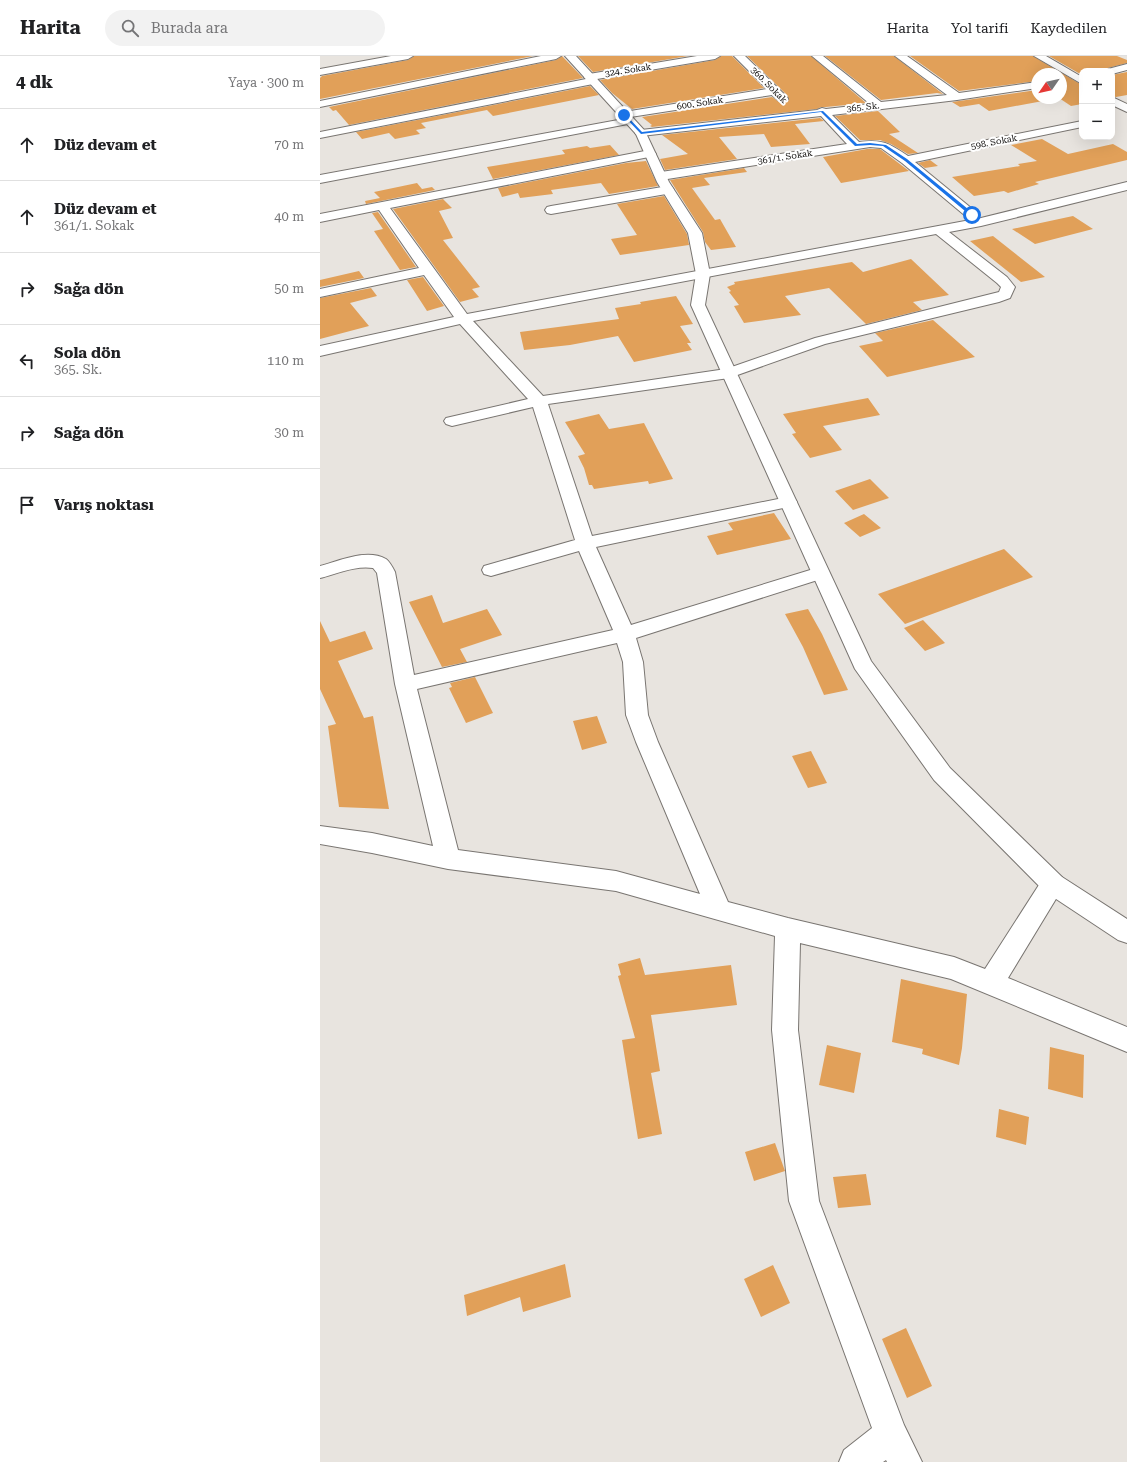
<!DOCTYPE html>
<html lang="tr">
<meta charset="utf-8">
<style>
body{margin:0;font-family:"Roboto Serif",serif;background:#f2f2f2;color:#202124}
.controls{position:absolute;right:12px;top:12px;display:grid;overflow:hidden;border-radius:8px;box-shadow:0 4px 16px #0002}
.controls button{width:36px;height:36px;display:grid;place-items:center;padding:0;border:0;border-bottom:1px solid #e0e0e0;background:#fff;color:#202124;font:20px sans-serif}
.compass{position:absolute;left:711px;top:12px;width:36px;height:36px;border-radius:50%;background:#fff;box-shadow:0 4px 16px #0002;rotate:236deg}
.stop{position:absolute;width:12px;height:12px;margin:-9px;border:3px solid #1a73e8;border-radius:50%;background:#fff}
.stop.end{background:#1a73e8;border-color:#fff;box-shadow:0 1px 4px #0008}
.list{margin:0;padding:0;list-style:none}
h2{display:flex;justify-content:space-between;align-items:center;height:52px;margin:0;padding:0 16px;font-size:17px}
h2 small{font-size:13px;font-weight:400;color:#757577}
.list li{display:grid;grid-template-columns:26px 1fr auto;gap:12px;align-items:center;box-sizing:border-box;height:72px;padding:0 16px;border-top:1px solid #e0e0e0}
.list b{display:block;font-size:15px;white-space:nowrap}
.list p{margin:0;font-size:13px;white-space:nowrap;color:#757577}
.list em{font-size:13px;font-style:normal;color:#757577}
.icon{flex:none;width:22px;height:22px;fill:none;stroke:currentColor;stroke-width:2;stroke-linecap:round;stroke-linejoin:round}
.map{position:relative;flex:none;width:807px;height:1406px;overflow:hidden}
header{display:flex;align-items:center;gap:24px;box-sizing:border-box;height:56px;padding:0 20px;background:#fff;border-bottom:1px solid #e0e0e0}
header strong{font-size:19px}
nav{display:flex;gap:22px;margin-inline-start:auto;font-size:14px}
.search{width:280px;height:36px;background:#f2f2f2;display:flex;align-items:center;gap:10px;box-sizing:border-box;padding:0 14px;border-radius:22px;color:#757577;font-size:15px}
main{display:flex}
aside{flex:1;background:#fff}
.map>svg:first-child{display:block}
.building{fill:#e1a059}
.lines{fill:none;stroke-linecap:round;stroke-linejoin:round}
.minor-casing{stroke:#797571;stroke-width:2}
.major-casing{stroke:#797571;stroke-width:2}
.minor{fill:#fff;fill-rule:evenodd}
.major{fill:#fff;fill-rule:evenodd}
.route{fill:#1a73e8}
.labels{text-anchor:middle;stroke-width:4;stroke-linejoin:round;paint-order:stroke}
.far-street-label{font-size:9px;fill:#0e0c0b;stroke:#fff}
</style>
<header>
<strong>Harita</strong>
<div class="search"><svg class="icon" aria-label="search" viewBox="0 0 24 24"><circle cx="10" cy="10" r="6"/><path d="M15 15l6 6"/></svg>Burada ara</div>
<nav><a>Harita</a><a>Yol tarifi</a><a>Kaydedilen</a></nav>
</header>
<main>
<aside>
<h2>4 dk<small>Yaya · 300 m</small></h2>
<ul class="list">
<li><svg class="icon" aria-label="ahead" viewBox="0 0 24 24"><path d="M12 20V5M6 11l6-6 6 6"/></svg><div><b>Düz devam et</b></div><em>70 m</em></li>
<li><svg class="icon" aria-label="ahead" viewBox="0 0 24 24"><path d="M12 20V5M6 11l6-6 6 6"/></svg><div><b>Düz devam et</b><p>361/1. Sokak</p></div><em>40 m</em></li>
<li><svg class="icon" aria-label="right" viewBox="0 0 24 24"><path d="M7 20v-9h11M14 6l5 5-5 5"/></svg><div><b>Sağa dön</b></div><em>50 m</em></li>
<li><svg class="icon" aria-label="left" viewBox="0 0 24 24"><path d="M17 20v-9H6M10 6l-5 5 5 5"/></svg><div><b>Sola dön</b><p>365. Sk.</p></div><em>110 m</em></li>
<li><svg class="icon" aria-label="right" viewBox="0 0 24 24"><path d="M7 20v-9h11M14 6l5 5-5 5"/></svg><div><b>Sağa dön</b></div><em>30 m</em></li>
<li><svg class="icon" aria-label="arrive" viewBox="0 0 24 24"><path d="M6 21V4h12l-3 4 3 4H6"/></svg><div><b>Varış noktası</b></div></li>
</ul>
</aside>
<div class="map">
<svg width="807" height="1406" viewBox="0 0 807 1406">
<rect width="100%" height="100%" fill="#e8e4df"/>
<!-- building -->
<path class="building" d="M94,0H213L0,43V22L2,20L88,4Z
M242,0L263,22L29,69L16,54L13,55L9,51L236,4Z
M258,0H368L273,16Z
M401,0H412L444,32L312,53L292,37L280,24L395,4Z
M427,0H491L546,47L506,51H501L497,53L332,71L330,70L332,69L322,61L452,41L459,46H468V40Z
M505,0H574L623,38L617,37L561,44Z
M590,0H713L762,29V48L751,50L739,42L669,55L659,48L640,51L632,46L717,34V42H741V18H717V25L639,35Z
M729,0H797L807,4V7L788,12L786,15H762V19Z
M807,16V39L796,41L792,40V19Z
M270,30L279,39L173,60L167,54L101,67L106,72L96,74L100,78L75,83L69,77L42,83L36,76Z
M558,55L580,76L569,78L598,97L588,98L571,88L560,84H540L515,60Z
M500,62L504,65L475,68L490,88L451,91L444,78L399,81L417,103L345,114L340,103L368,98L342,79Z
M722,83L748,98L793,88L807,96V104L715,126L719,128L688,137L684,135L654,140L632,121L700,110L698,108L717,105L691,89Z
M290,89L299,99L173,123L167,111L245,98L242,94L267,90L270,92Z
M547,93H560L589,115L521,127L503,101Z
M610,104L618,110L605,112L598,107Z
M326,105L338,130L289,138L281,127L231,134L233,138L200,142L198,137L182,141L178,132L306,107Z
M424,112L427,116L384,122L390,129L372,132L395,164L400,163L416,191L391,194L385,186L383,176L350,124Z
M97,127L102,133L112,131L115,134L46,148L45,145L60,142L54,136Z
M344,140L367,178L369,189L300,199L291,183L317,179L297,148Z
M123,143L132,152L119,155L133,182L123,184L160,231L152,233L159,241L140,246L73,153Z
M58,156L96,211L80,214L54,175L63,173L52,157Z
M753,160L773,173L715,188L692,173Z
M673,180L725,221L701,226L650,185Z
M591,203L629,239L593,246L602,254L546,268L509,232L465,240L481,259L424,267L414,250L419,249L409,236L411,235L407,231L415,228L414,226L532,206L543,216Z
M39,215L44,222L0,231V224Z
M103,221L124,250L107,255L87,224Z
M51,232L57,240L30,247L49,270L0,283V242Z
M356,240L373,268L360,270L371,287H367L372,294L314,306L298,280L250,289L204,294L200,276L299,263L295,252L321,248L320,246Z
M613,264L655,301L567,321L539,290L563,285L555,277Z
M548,342L560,359L503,370L522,394L490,402L472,378L476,377L463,358Z
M279,358L289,373L324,367L353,423L329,428L328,425L274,433L272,429H269L264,412L258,400L265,398L245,366Z
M550,423L569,442L533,454L515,435Z
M454,457L471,483L397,499L387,480L413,474L408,467Z
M544,458L561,472L540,481L524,467Z
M684,493L713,521L585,568L558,538Z
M112,539L123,567L167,553L182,579L140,593L147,606L122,611L89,546Z
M488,553L502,578L528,634L504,639L483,591L465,558Z
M603,564L625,587L605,595L584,572Z
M0,565L10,586L45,575L53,593L18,605L44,662L53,660L69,753L19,751L8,670L16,668L0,633Z
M155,621L173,657L146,667L129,632L132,631L130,627Z
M277,660L287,687L262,694L253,665Z
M491,695L507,727L488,732L472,700Z
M320,902L325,919L411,909L417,949L331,959L340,1015L331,1017L342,1078L318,1083L302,984L315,982L298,920L301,919L298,908Z
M581,923L647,938L642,992L639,1009L602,998L603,993L572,986Z
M507,989L541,997L534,1037L499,1029Z
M730,991L764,999L763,1042L728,1033Z
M679,1053L709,1061L706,1089L676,1081Z
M455,1087L465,1115L434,1125L425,1096Z
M546,1118L551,1149L518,1152L513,1121Z
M245,1208L251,1241L203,1256L200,1241L147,1260L144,1239Z
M453,1209L470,1247L441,1261L424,1223Z
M586,1272L612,1330L587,1342L562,1283Z"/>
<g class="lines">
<!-- minor casing -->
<g class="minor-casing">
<path id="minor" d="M71,0H93L88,3L0,19V13Z
M221,0H241L236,3L0,51V45Z
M377,0H400L395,3L277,23L278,25L277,27L273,28L0,82V76L266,23L264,21L269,18Z
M414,0H425L467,41L468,43L467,45H459L452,39L304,62L298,59L304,56L447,33Z
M492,0H503L561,46L627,39L575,0H587L639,37L717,26V32L637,44L512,59L539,86C563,83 568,87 588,100L762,65V71L595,106L656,156L658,159L656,162H648L582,107L561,92L550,91L341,124L337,123L335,120L337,117L341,116L527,88L501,60L321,80L317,79L315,77L317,75L321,74L497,54L502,52L506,53L550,48Z
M714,0H726L762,21V28Z
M807,8V14L792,18V15H787L788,13Z
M792,41L807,48V56L792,49Z
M309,62L315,65L313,67L0,127V119Z
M330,94L334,96L336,98L334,100L70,152L147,258L661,162L807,126V134L661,170L629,176L687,221L695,231L690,242L679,246L505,288L409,322L228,348L272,480L468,441L474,442L477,446L474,450L468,451L276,491L311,569L500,511L507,513L509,517L507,521L316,582L323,606L328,659L338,686L408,846L468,862L634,901L665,913L724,821L733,818L742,821L745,828L688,922L807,971V996L631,923L480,887L478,974L499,1145L584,1369L602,1406H567L566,1404L563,1406H519L524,1394L552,1372L469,1145L452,974L455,880L296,835L128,813L52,797L0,788V770L52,777L113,790L75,628L57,517L53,512C36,509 16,518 0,522V510C19,505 47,492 66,503C70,506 73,512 75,516L94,619L293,574L259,495L171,520L164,518L162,514L164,510L255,484L213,351L132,370L126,368L124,365L126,362L208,343L140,268L0,300V290L134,261L104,219L0,241V233L99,212L59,154L0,166V158ZM616,178L677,227L681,231L679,236L495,282L406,313L223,340L153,265ZM297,587L303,606L306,659L316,686L380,838L296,815L138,794L97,633Z
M348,130L352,131L354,134L352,137L231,158L227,157L225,154L227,151L231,150Z"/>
</g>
<!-- major casing -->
<g class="major-casing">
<path id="major" d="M245,0H256L325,75L349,126L382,177L390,218L385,249L551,605L630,712L742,821L807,863V887L798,884L724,835L614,724L535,613L371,249L376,218L368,177L337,126L316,78Z"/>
</g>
<!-- minor -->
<use href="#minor" class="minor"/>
<!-- major -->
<use href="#major" class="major"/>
</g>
<!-- route -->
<path class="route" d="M503,55L537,88L550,87L566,89L587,103L654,158V160H651L585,105L563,90L550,89L535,90L501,56L321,78L303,59H306L322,76Z"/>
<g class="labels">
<!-- far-street labels -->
<g class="far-street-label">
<text transform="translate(308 14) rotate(-9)" y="3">324. Sokak</text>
<text transform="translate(449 29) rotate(45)" y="3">360. Sokak</text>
<text transform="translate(380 47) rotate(-9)" y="3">600. Sokak</text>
<text transform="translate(543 51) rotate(-6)" y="3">365. Sk.</text>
<text transform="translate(674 86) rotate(-11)" y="3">598. Sokak</text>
<text transform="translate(465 101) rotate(-9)" y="3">361/1. Sokak</text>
</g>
</g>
</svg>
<div class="controls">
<button>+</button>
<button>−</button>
</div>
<svg class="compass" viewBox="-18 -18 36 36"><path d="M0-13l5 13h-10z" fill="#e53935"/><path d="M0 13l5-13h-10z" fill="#757577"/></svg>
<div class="stop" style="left:652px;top:159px"></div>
<div class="stop end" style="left:304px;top:59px"></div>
</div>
</main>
